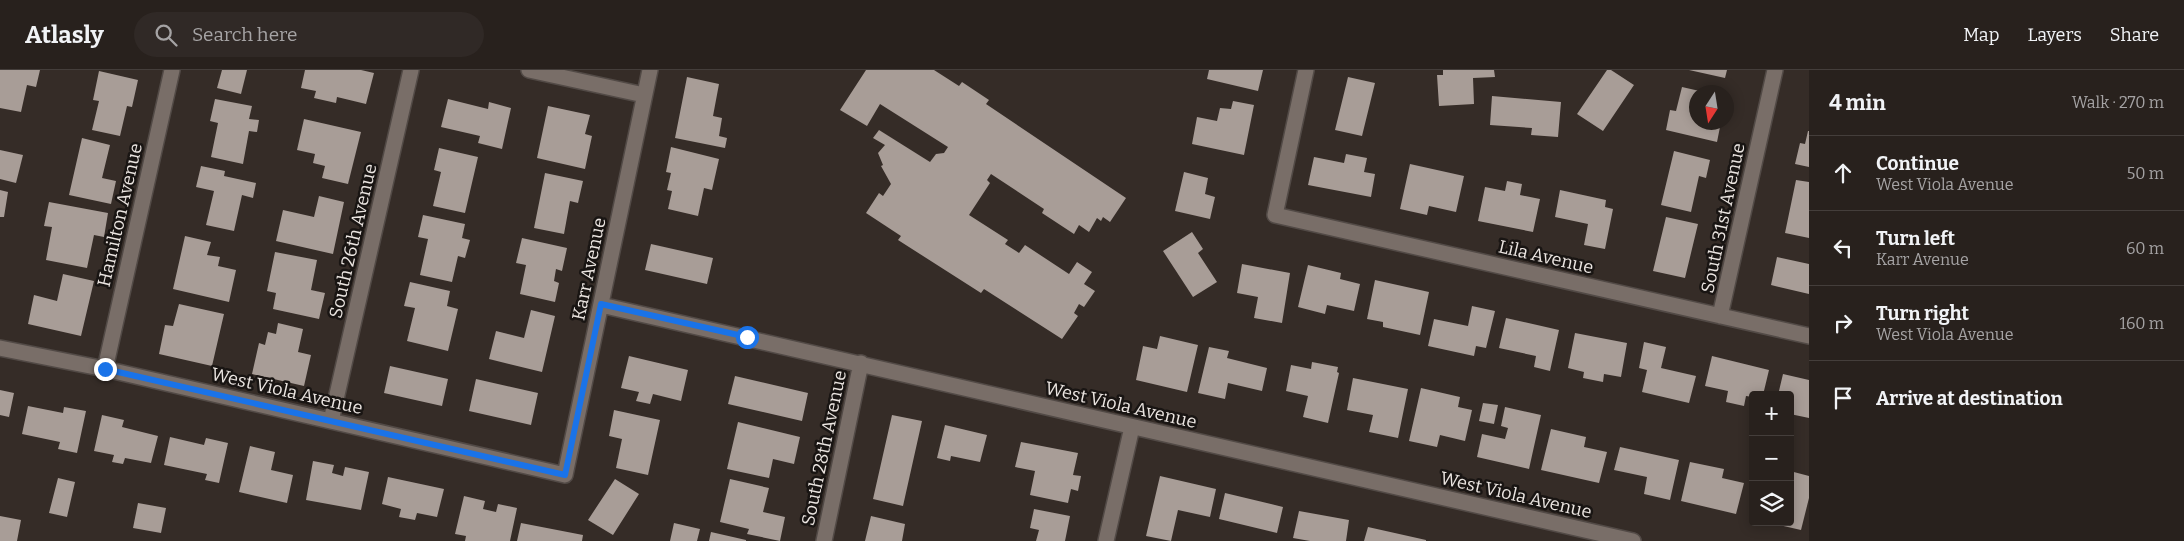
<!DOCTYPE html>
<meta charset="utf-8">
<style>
body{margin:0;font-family:Bitter,serif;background:#302926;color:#f1f3f6}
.controls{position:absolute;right:15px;bottom:15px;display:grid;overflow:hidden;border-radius:5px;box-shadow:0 2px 12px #0003}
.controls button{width:45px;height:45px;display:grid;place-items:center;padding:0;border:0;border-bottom:1px solid #443e3b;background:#28211d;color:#f1f3f6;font:25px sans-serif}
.compass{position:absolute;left:1689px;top:15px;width:45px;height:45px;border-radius:50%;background:#28211d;box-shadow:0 2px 12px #0003;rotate:192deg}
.stop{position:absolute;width:15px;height:15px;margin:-11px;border:4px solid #1a73e8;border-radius:50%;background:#fff}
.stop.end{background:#1a73e8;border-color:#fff;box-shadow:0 1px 5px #0008}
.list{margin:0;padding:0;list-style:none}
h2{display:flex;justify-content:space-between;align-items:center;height:65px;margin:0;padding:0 20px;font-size:21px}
h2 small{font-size:16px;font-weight:400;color:#a5a3a4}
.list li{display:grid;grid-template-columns:32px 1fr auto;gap:15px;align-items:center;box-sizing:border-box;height:75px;padding:0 20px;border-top:1px solid #443e3b}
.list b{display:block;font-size:19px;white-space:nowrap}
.list p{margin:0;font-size:16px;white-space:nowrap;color:#a5a3a4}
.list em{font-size:16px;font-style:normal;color:#a5a3a4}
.icon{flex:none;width:28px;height:28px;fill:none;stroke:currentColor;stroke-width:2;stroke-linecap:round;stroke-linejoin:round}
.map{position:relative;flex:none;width:1809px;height:471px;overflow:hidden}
header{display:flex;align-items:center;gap:30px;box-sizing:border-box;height:70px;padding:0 25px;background:#28211d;border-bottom:1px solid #443e3b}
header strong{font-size:24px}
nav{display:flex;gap:28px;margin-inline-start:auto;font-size:18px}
.search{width:350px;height:45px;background:#302926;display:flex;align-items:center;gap:12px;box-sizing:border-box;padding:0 18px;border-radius:28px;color:#a5a3a4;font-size:19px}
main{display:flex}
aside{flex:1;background:#28211d}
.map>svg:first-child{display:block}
.building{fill:#a89d97}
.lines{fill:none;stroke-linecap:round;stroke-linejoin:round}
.street-casing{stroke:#524a46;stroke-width:18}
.street{stroke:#796e68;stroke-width:15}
.route{stroke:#1a73e8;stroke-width:6}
.labels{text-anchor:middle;stroke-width:5;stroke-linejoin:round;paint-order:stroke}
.street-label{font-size:18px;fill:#ebe5e1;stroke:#191513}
</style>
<header>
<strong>Atlasly</strong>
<div class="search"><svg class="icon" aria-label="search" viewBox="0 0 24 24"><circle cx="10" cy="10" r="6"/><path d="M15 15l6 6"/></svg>Search here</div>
<nav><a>Map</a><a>Layers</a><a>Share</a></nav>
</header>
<main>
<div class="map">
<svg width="1809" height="471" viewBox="0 0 1809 471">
<rect width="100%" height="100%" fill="#352c27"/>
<!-- building -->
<path class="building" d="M0,0H40L36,17L27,15L21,42L0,38Z
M222,0H247L241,24L217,18Z
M305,0H361L374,3L366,34L337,27L336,33L314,28L316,21L301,18Z
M866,0H934L959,16L962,12L989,30L986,34L1126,128L1110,152L1103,147L1101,151L1097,148L1089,162L1079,155L1074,164L1042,143L1044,139L991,104L987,110L990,113L969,145L1008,170L1005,174L1019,183L1025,175L1069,204L1077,192L1092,202L1084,214L1095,221L1084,237L1079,234L1074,243L1078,246L1062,269L984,219L981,223L898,170L901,166L866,143L879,123L883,126L891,114L881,96L883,95L878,83L885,75L873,68L879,60L930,92L936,84L944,83L948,77L880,34L867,56L840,40Z
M1209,0H1263L1258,21L1207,9Z
M1443,0H1494L1495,7L1473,8L1474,34L1439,36L1437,5H1443Z
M1607,0H1611L1634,15L1603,61L1577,44Z
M1689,0H1727L1725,8Z
M99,1L138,10L132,37L127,36L120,66L92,60L99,31L93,30Z
M687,7L719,14L713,46L722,48L719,66L727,68L725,78L675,68Z
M1348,7L1375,13L1362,66L1335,60Z
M1682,17L1704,22H1696V52H1721L1717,72L1666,60L1670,40L1676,41Z
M1492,26L1561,32L1558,67L1531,65L1532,58L1490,55Z
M215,29L252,36L249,49L259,50L257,62L249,61L243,94L211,87L218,53L210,51Z
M448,29L488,39L489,32L511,38L502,79L478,73L480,66L441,57Z
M1233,31L1254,35L1244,85L1192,74L1197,47L1217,51L1220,38L1231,39Z
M548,36L590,45L585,64L592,66L585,99L537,88Z
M304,49L361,62L348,114L322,108L325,96L313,93L315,84L297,80Z
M1808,61H1809V97L1795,94L1800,73L1805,74Z
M82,68L110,75L102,108L116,111L111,134L69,125Z
M671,77L719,89L712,120L704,118L698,146L668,139L672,121L667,120L671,103L666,102Z
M439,78L478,87L465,143L433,136L441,102L434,100Z
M0,80L23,85L16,113L0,109Z
M1674,81L1710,90L1706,108L1699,106L1691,142L1661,135Z
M1346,84L1367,88L1364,102L1375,104L1371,127L1308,115L1314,87L1344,93Z
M1410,94L1464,106L1456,142L1429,136L1427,145L1400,139Z
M201,96L225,101L224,106L256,113L253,128L242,125L234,161L206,155L214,121L196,117Z
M1184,102L1208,108L1205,124L1215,127L1210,149L1175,141Z
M545,103L583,111L578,133L570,131L564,164L534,158Z
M1796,110L1809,112V168L1785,163Z
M1507,111L1522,114L1520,125L1540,129L1533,162L1478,151L1485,117L1505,121Z
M0,120L8,122L4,147H0Z
M1560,120L1606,130L1605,137L1613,139L1605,179L1584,175L1588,154L1555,147Z
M319,126L344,132L333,184L276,171L283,140L314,147Z
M49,132L108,143L104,167L94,165L87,198L46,190L52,157L44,156Z
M423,145L465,154L462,168L470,170L465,188L458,186L452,212L420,205L428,169L418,167Z
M1666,147L1698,154L1685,208L1653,201Z
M1192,162L1203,179L1198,183L1217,212L1193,227L1163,181Z
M185,166L211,172L207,185L220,187L218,196L236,200L229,232L173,219Z
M522,168L567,178L562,201L556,199L554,211L559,213L555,232L520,224L526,195L516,193Z
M651,174L713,188L707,214L645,200Z
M275,182L317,190L311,220L325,223L319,249L273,239L276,223L267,221Z
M1777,187L1809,194V224L1771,215Z
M1242,194L1290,203L1282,253L1254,248L1258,227L1237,223Z
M1308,195L1341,203L1340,209L1360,214L1354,241L1327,235L1325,244L1298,237Z
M63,204L94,211L81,266L28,254L34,225L57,231Z
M1375,210L1429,222L1420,265L1383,257V252L1367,249Z
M410,212L450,221L447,236L458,239L448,281L407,271L415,238L404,236Z
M179,234L224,244L212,296L159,284L165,255L173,256Z
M1472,236L1495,241L1486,278L1476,276L1474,286L1428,276L1434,249L1468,256Z
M531,240L555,246L542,302L489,289L496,261L524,268Z
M1506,248L1559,260L1550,301L1534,297L1536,286L1499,278Z
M278,253L303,259L298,282L311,285L304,316L252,304L259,273L265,275L268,262L276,264Z
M1575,263L1627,273L1621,307L1604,304L1603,312L1583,308L1584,302L1568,298Z
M1160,266L1198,275L1187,322L1136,310L1143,276L1157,279Z
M1644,272L1666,277L1661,298L1696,306L1689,333L1642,322L1647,300L1639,298Z
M1209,277L1229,281L1227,288L1267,298L1262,321L1228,313L1225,329L1198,323Z
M629,286L688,300L681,331L653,324L650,334L636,331L639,322L621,318Z
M1712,286L1769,300L1763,325H1753V327L1746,326L1744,336L1726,332L1728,321L1705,316Z
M1312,292L1338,297L1337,302L1339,303L1328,353L1303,347L1308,326L1286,321L1291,295L1311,299Z
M390,296L448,309L442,336L384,323Z
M1783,304L1809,310V348L1790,344V325H1778Z
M735,306L808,323L802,351L728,334Z
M1353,308L1408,319L1398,368L1369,362L1373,345L1347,340Z
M476,309L538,323L531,355L469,341Z
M1421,318L1460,327L1458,337L1472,340L1465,371L1440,365L1437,377L1409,371Z
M0,320L14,323L9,347L0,345Z
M1483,333L1498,335L1494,354L1479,351Z
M28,336L63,343L64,337L86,341L77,383L58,379L60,372L22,364Z
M1505,337L1541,345L1529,399L1477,387L1482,364L1505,369L1508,358L1501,356Z
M614,340L660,350L648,405L616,398L622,369L609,366Z
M102,345L124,350L122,357L158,366L151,393L125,388L123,394L112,392L114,385L94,381Z
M892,345L922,351L903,436L873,429Z
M738,352L800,367L794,394L773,389L769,408L727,399Z
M945,355L987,365L980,392L951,386L950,391L937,388Z
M1551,359L1586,367L1584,377L1607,382L1599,413L1541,400Z
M170,367L204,375L206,368L228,373L219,413L205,410L207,404L164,395Z
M1021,372L1078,383L1073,405L1081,406L1078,421L1071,419L1068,433L1030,425L1035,401L1015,397Z
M250,376L275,382L271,400L293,405L287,433L239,422Z
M1620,377L1679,390L1670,430L1644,424L1647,407L1614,400Z
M313,391L334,395L332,403L343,406L345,397L369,402L361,440L306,430Z
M1690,392L1724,399L1722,408L1744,413L1736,444L1681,431Z
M1790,401L1809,406V428L1801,460L1770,453L1790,452Z
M1160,406L1216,419L1210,447L1178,440L1171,471L1146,466Z
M388,407L444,419L437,447L417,443L415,450L399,447L401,439L382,434Z
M58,408L75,412L67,447L49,443Z
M615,409L639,424L613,465L588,450Z
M730,409L769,418L763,442L785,447L780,471L747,464L749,459L720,452Z
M1225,423L1283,437L1277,463L1219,449Z
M464,426L485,431L483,439L496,442L498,434L517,438L510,471H465L466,466L455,464Z
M138,433L166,438L161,463L133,458Z
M1034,439L1070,446L1065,471H1036L1039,460L1030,458Z
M1299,441L1349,450L1346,471H1310L1293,468Z
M0,446L21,450L17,471H0Z
M871,446L905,454L902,471H865Z
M521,453L583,465L582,471H517Z
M674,453L700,459L697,471H670Z
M1368,457L1426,470V471H1364Z
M711,462L746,470V471H709Z"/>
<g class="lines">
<!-- street casing -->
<g class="street-casing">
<path id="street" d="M529,0L644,25
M1306,0L1275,145L1809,266
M601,235L1633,471
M1720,246L1775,0
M0,278L105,299L565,405L650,0
M105,299L172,0
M331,351L411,0
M824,471L861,293
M1106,471L1132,357"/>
</g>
<!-- street -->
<use href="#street" class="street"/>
</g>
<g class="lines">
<!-- route -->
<path class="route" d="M105,299L565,405L601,234L747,267"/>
</g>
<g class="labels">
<!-- street labels -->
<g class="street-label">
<text transform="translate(120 145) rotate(-77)" y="6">Hamilton Avenue</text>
<text transform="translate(1723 148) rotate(-78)" y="6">South 31st Avenue</text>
<text transform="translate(353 171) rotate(-77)" y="6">South 26th Avenue</text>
<text transform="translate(1546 187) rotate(13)" y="6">Lila Avenue</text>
<text transform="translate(589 199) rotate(-78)" y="6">Karr Avenue</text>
<text transform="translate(287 321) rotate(13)" y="6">West Viola Avenue</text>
<text transform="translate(1121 335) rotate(13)" y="6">West Viola Avenue</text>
<text transform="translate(824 378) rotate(-78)" y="6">South 28th Avenue</text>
<text transform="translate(1516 425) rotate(13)" y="6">West Viola Avenue</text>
</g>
</g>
</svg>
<div class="controls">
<button>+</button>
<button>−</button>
<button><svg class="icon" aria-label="layers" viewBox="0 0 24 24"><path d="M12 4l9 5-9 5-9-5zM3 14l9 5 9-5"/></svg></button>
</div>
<svg class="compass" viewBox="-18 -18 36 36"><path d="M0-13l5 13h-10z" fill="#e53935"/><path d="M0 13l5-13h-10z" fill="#a5a3a4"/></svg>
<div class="stop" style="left:747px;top:267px"></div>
<div class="stop end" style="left:105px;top:299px"></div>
</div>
<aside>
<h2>4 min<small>Walk · 270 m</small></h2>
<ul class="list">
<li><svg class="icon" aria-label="ahead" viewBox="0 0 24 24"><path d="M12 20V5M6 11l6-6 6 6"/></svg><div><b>Continue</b><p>West Viola Avenue</p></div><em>50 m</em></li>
<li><svg class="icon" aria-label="left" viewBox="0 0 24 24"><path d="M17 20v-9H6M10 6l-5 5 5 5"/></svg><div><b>Turn left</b><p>Karr Avenue</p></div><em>60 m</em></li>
<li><svg class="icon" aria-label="right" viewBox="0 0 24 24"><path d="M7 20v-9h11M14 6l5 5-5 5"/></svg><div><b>Turn right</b><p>West Viola Avenue</p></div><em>160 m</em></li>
<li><svg class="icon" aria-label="arrive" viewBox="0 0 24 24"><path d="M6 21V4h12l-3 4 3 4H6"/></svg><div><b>Arrive at destination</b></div></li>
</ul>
</aside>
</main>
